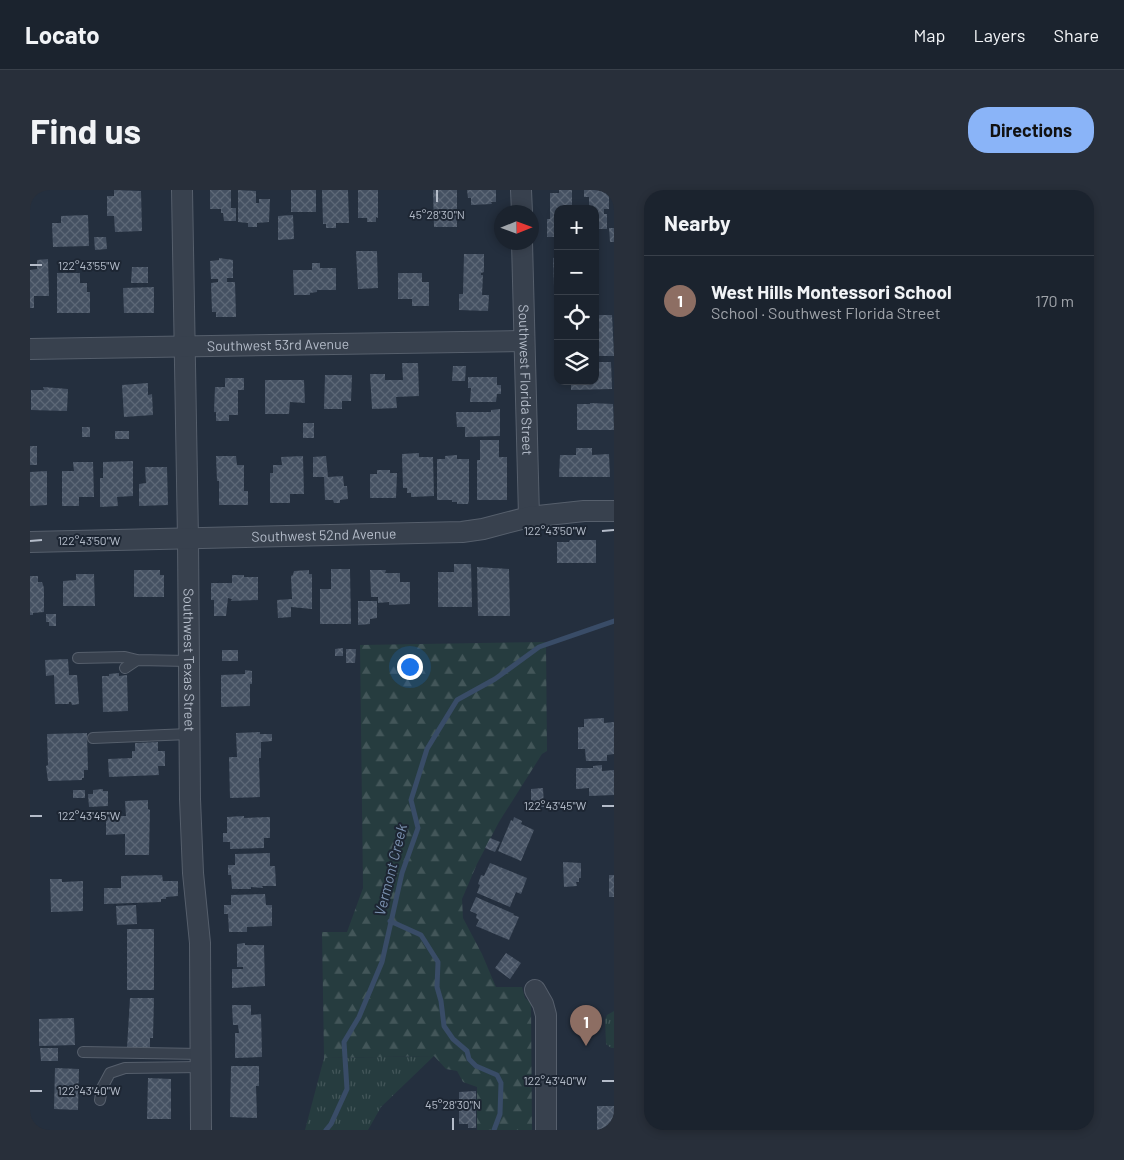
<!DOCTYPE html>
<meta charset="utf-8">
<style>
body{margin:0;font-family:Barlow,sans-serif;background:#282f3a;color:#f1f3f6}
.controls{position:absolute;right:15px;top:15px;display:grid;overflow:hidden;border-radius:10px;box-shadow:0 2px 8px #0003}
.controls button{width:45px;height:45px;display:grid;place-items:center;padding:0;border:0;border-bottom:1px solid #39404a;background:#1b232e;color:#f1f3f6;font:25px sans-serif}
.compass{position:absolute;left:464px;top:15px;width:45px;height:45px;border-radius:50%;background:#1b232e;box-shadow:0 2px 8px #0003;rotate:89deg}
.you{position:absolute;left:379px;top:476px;width:18px;height:18px;margin:-12px;border:4px solid #fff;border-radius:50%;background:#1a73e8;box-shadow:0 0 0 8px #1a73e833}
.badge{display:grid;place-items:center;width:32px;height:32px;border-radius:50%;background:#8ab4f8;color:#fff;font-size:16px;font-weight:700}
.pin{position:absolute;translate:-50% -41px;filter:drop-shadow(0 1px 2px #0008)}
.pin::after{content:'';position:absolute;top:26px;width:18px;height:15px;background:inherit;clip-path:polygon(0 0,100% 0,50% 100%)}
.list{margin:0;padding:0;list-style:none}
h2{display:flex;justify-content:space-between;align-items:center;height:65px;margin:0;padding:0 20px;font-size:21px}
h2 small{font-size:16px;font-weight:400;color:#a0a4aa}
.list li{display:grid;grid-template-columns:32px 1fr auto;gap:15px;align-items:center;box-sizing:border-box;height:90px;padding:0 20px;border-top:1px solid #39404a}
.list b{display:block;font-size:19px;white-space:nowrap}
.list p{margin:0;font-size:16px;white-space:nowrap;color:#a0a4aa}
.list em{font-size:16px;font-style:normal;color:#a0a4aa}
.icon{flex:none;width:28px;height:28px;fill:none;stroke:currentColor;stroke-width:2;stroke-linecap:round;stroke-linejoin:round}
.map{position:relative;flex:none;width:584px;height:940px;overflow:hidden;border-radius:20px}
header{display:flex;align-items:center;gap:30px;box-sizing:border-box;height:70px;padding:0 25px;background:#1b232e;border-bottom:1px solid #39404a}
header strong{font-size:24px}
nav{display:flex;gap:28px;margin-inline-start:auto;font-size:18px}
.intro{display:flex;align-items:center;justify-content:space-between;box-sizing:border-box;height:120px;padding:0 30px}
h1{margin:0;font-size:35px}
.button{padding:12px 22px;border-radius:20px;background:#8ab4f8;color:#111;font-size:18px;font-weight:700}
main{display:flex;gap:30px;padding:0 30px}
aside{flex:1;background:#1b232e;border-radius:20px;box-shadow:0 2px 8px #0003}
.map>svg:first-child{display:block}
.grass{fill:url(#grass-tufts)}
.forest{fill:url(#forest-firs)}
.lines{fill:none;stroke-linecap:round;stroke-linejoin:round}
.stream{stroke:#394c67;stroke-width:5}
.building{fill:url(#building-cross-hatch)}
.service-casing{stroke:#565f6c;stroke-width:12}
.minor-casing{stroke:#565f6c;stroke-width:22}
.service{stroke:#38414e;stroke-width:10}
.minor{stroke:#38414e;stroke-width:20}
.ticks{fill:none;stroke:#b4bcc9;stroke-width:2}
.labels{text-anchor:middle;stroke-width:4;stroke-linejoin:round;paint-order:stroke}
.street-label{font-size:14px;fill:#b4bcc9;stroke:#1d2633}
.water-label{font-size:15px;font-style:italic;fill:#7c92b1;stroke:#1d2633}
.ticks-label{font-size:12px;text-anchor:middle;fill:#b4bcc9;stroke:#1d2633;stroke-width:4;stroke-linejoin:round;paint-order:stroke}
</style>
<header>
<strong>Locato</strong>
<nav><a>Map</a><a>Layers</a><a>Share</a></nav>
</header>
<div class="intro"><h1>Find us</h1><a class="button">Directions</a></div>
<main>
<div class="map">
<svg width="584" height="940" viewBox="0 0 584 940">
<defs>
<pattern id="grass-tufts" width="24" height="20" patternUnits="userSpaceOnUse" patternTransform="scale(1.25)"><rect width="24" height="20" fill="#263c3f"/><path d="M3 7l-1-3M5 7V3M7 7l1-3M15 17l-1-3M17 17v-4M19 17l1-3" fill="none" stroke="#435659"/></pattern>
<pattern id="forest-firs" width="22" height="20" patternUnits="userSpaceOnUse" patternTransform="scale(1.25)"><rect width="22" height="20" fill="#263c3f"/><path d="M5 1l3.5 6h-7zM16 11l3.5 6h-7z" fill="#435659"/></pattern>
<pattern id="building-cross-hatch" width="8" height="8" patternUnits="userSpaceOnUse" patternTransform="scale(1.25)"><rect width="8" height="8" fill="#455162"/><path d="M0 0l8 8M0 8l8-8" fill="none" stroke="#5d6877"/></pattern>
</defs>
<rect width="100%" height="100%" fill="#242f3e"/>
<!-- grass -->
<path class="grass" d="M584,821V858H581L576,854L575,830L577,825Z
M404,866L351,917L338,940H275L294,868Z"/>
<!-- forest -->
<path class="forest" d="M516,452L517,561L512,564L469,632L447,674L432,709L433,728L452,764L466,797H492L495,808L501,813L502,940H447V897L433,892L427,881L416,879L404,866L294,868L292,742H317L333,698L330,455Z"/>
<g class="lines">
<!-- stream -->
<path class="stream" d="M360,731L391,745L408,772L407,797L411,811L414,836L423,849L437,861L439,869L446,876L467,885L471,893L470,924L464,940
M296,940L301,934L317,899L314,852L329,827L352,772L372,683L388,638L381,610L397,559L427,510L465,489L509,457L584,431"/>
</g>
<!-- building -->
<path class="building" d="M84,0L111,1L112,41L85,42L84,26H77V6H84Z
M180,0H201V18H206V31H194L193,23H191V19H180Z
M208,0L226,1V13H229V9H240L239,32L227,33V37H218V33L208,32Z
M261,0H286V22H261Z
M292,0H318L319,33H306V38H296V34H293Z
M328,0H348V28L346,27V32H337V28H328Z
M403,0H427V37H404Z
M437,0H466V12H461L462,14L441,15V8H438Z
M529,0H542V19H528V47H517V29H520V3H529Z
M554,0H579V19H574V24H577V39H565V19H559V7H554Z
M58,25L59,56L23,57L22,33H31V26Z
M263,25L264,49L248,50V26Z
M579,38H584V52H580Z
M64,47H76L77,59L65,60Z
M326,61H347L348,98L328,99Z
M434,64H454V82L451,83V85H453L452,105H459L458,121L429,120V104H433Z
M528,67V96H524L523,68Z
M189,68L203,70V88H197V92H205L206,127H186V122H182L181,93L188,92V89H181L180,71L189,70Z
M18,69L19,106H4V118H0V80L7,79V70Z
M282,73H290V78H306V100H287V102L280,103V105H264L263,80H282Z
M102,77H118V93H101Z
M27,83H50V93H57V102H60V123H27Z
M368,83H392V92H399V116H382V109H368Z
M124,97V123H94L93,98Z
M565,125H582L584,166H565Z
M565,172H581L582,199L541,200V191H565Z
M372,173H388L389,206L366,207L367,218L342,219L340,184H355V190H373Z
M423,176H436L435,191H422Z
M295,185H322L321,211H312V219H294Z
M438,187H467V195H471V204H467L466,212H440L441,198H438Z
M195,188H214V200H208V225H199V231H186V222H184L185,197H195Z
M235,190H274L275,213L260,212L259,224H235Z
M118,193V205L122,204L123,225L94,227L92,195Z
M13,197L38,199L37,221L1,220V200H14Z
M560,213L583,214L584,240H547V214H560Z
M470,219V246L435,247V237H427L426,222H461V220Z
M273,233H284V248H273Z
M52,237H60V247H52Z
M85,241H99V249H85Z
M450,250H469V267H477V310H447V270H450Z
M0,256H7V275H0Z
M546,258H562V265L579,264L580,287H529L530,265H546Z
M389,263V267H403L404,306L381,307V303H377V298H373L372,264Z
M427,265V269H439V310L438,314H427V312H422V310H407V269H415V266Z
M186,266H206L207,275H214V301H218V315H189V291H187Z
M273,266L274,304H260V313H240V283H243V275H252L251,267Z
M296,266L298,287L313,286L314,296H317L318,309L310,310V313H304L303,310H295L294,287H283V267Z
M103,271V306L87,307L88,316L70,317V288H73V272Z
M43,272H63L64,307H49V316H32V281H44Z
M115,277H137L138,315L109,316V294L116,293Z
M347,280H360V283H367L366,308H340V284H347Z
M17,281V315L0,316V282Z
M540,350H566V373H527V352H539Z
M424,374H441L442,417H408V382H424Z
M447,377L479,379L480,426H448Z
M301,379H320L321,434H290V399H301Z
M104,380H130V385H134V407H104Z
M279,380V384H282V419L261,417V427L248,428L247,410L262,409L261,386L263,385L264,381Z
M340,380H356L355,383H370V392H380V414L359,415V412L348,413V407H341Z
M46,384H64L65,416H33V391L46,390Z
M202,385H214V387H228V410L201,411L202,409L198,408L196,426H184V410H181V393H202Z
M0,386H8V392H12L14,398V422L3,423V425H0Z
M328,411H347V428L340,429V434L328,435Z
M16,424H26V436H19V432H16Z
M313,458V466H305V459Z
M316,459H326L325,473H316Z
M192,460H208V471H192Z
M38,469L39,485H47L49,514L42,515L41,512H39V514H25L24,485L16,486L15,470Z
M215,480L222,481V494H220V516L191,517V485L215,484Z
M89,483V486L97,485L98,521L73,522L72,486H79V484Z
M574,528V533L584,532V564L577,565V571H556L555,559H548V537H554V529Z
M230,542V544H242V551L231,552V568H229L230,607L200,608L199,567H207L206,543Z
M57,543L58,580H54V588H52V590L18,591L16,576L18,575L17,544Z
M128,552V561H135V576H128L129,585L79,587L78,569L102,568V561H105V553Z
M572,575V581L584,580V605L559,606V598L546,599V578H563V576Z
M513,598L514,617H501V599Z
M73,599V601H78V616L59,617L58,604H63V600Z
M43,600H55V608H43Z
M118,610V619L120,620L119,665H95V644L76,645V626H96L95,611Z
M214,626V628L240,627V648H234V658L200,659V652H193V643H197V627Z
M484,627L492,631L491,634L504,640L491,671L468,661L481,630L483,631Z
M460,648L470,652L465,662L455,658Z
M240,663V676H245L246,696H232L233,698L221,697V699H202L201,685H198V675H205V664Z
M533,672L551,673V688H549V692H546L547,696L534,697Z
M460,673L497,688L491,704L486,702L480,717L447,703L450,695L448,694L451,685L454,686Z
M132,685L133,691H148V706L136,707V709H131V712L74,714V698H91V686Z
M579,685H584V707H579Z
M20,689H32V692L53,691V721L21,722Z
M235,704L236,715H242V736L217,737V742H199L198,724H194V715H201V705Z
M446,707L484,724L483,725L489,727L479,750L446,736L449,730L446,728L447,724L440,721Z
M106,715L107,734L87,735L86,716Z
M97,739H124V800H97Z
M215,753V755H234L235,796L202,798V779H213V777H207V754Z
M476,763L491,773L480,789L465,778Z
M100,808H124L123,848H120V858H97Z
M202,815H221V825L231,824L232,867L205,868V843H209L208,835H203Z
M44,828L45,855L9,856V829Z
M10,858H28V871H11Z
M201,876H229V896H226L227,928L200,927Z
M25,878L49,879L48,920L24,919Z
M118,888L141,889V929H117Z
M446,901V938H438V934H429V902Z
M567,916H584V940H567Z"/>
<g class="lines">
<!-- service casing -->
<g class="service-casing">
<path id="service" d="M48,468L95,467L107,470L158,471
M95,478L107,470
M63,548L159,544
M53,862L171,864
M70,910L72,898L80,883L95,878L171,877"/>
</g>
<!-- minor casing -->
<g class="minor-casing">
<g id="minor">
<path id="s1" d="M152,0L158,349L160,609L163,683L170,753L171,940"/>
<path d="M491,0L492,22"/>
<path id="s2" d="M492,52L499,327"/>
<path id="s3" d="M0,159L494,151"/>
<path id="s4" d="M0,352L432,342L453,339L499,327L554,321H584"/>
<path d="M505,800L513,814L516,825V940"/>
</g>
</g>
<!-- service -->
<use href="#service" class="service"/>
<!-- minor -->
<use href="#minor" class="minor"/>
</g>
<!-- ticks -->
<path class="ticks" d="M407,0V12M0,75H12M572,341L584,340M0,351L12,350M572,616H584M0,626H12M572,891H584M0,901H12M423,928V940"/>
<g class="labels">
<!-- street labels -->
<g class="street-label">
<text dy="5" stroke="none"><textPath href="#s3" startOffset="248">Southwest 53rd Avenue</textPath></text>
<text dy="5" stroke="none"><textPath href="#s2" startOffset="138">Southwest Florida Street</textPath></text>
<text dy="5" stroke="none"><textPath href="#s4" startOffset="294">Southwest 52nd Avenue</textPath></text>
<text dy="5" stroke="none"><textPath href="#s1" startOffset="470">Southwest Texas Street</textPath></text>
</g>
<!-- water labels -->
<g class="water-label">
<text transform="translate(361 680) rotate(-76)" y="5">Vermont Creek</text>
</g>
</g>
<g class="ticks-label">
<text x="407" y="29">45°28'30"N</text>
<text x="59" y="80">122°43'55"W</text>
<text x="525" y="345">122°43'50"W</text>
<text x="59" y="355">122°43'50"W</text>
<text x="525" y="620">122°43'45"W</text>
<text x="59" y="630">122°43'45"W</text>
<text x="525" y="895">122°43'40"W</text>
<text x="59" y="905">122°43'40"W</text>
<text x="423" y="919">45°28'30"N</text>
</g>
</svg>
<div class="controls">
<button>+</button>
<button>−</button>
<button><svg class="icon" aria-label="locate" viewBox="0 0 24 24"><circle cx="12" cy="12" r="6"/><path d="M12 2v4M12 18v4M2 12h4M18 12h4"/></svg></button>
<button><svg class="icon" aria-label="layers" viewBox="0 0 24 24"><path d="M12 4l9 5-9 5-9-5zM3 14l9 5 9-5"/></svg></button>
</div>
<svg class="compass" viewBox="-18 -18 36 36"><path d="M0-13l5 13h-10z" fill="#e53935"/><path d="M0 13l5-13h-10z" fill="#a0a4aa"/></svg>
<div class="you"></div>
<div class="pin badge" style="left:556px;top:856px;background:#8d6e63">1</div>
</div>
<aside>
<h2>Nearby<small></small></h2>
<ul class="list">
<li><span class="badge" style="background:#8d6e63">1</span><div><b>West Hills Montessori School</b><p>School · Southwest Florida Street</p></div><em>170 m</em></li>
</ul>
</aside>
</main>
